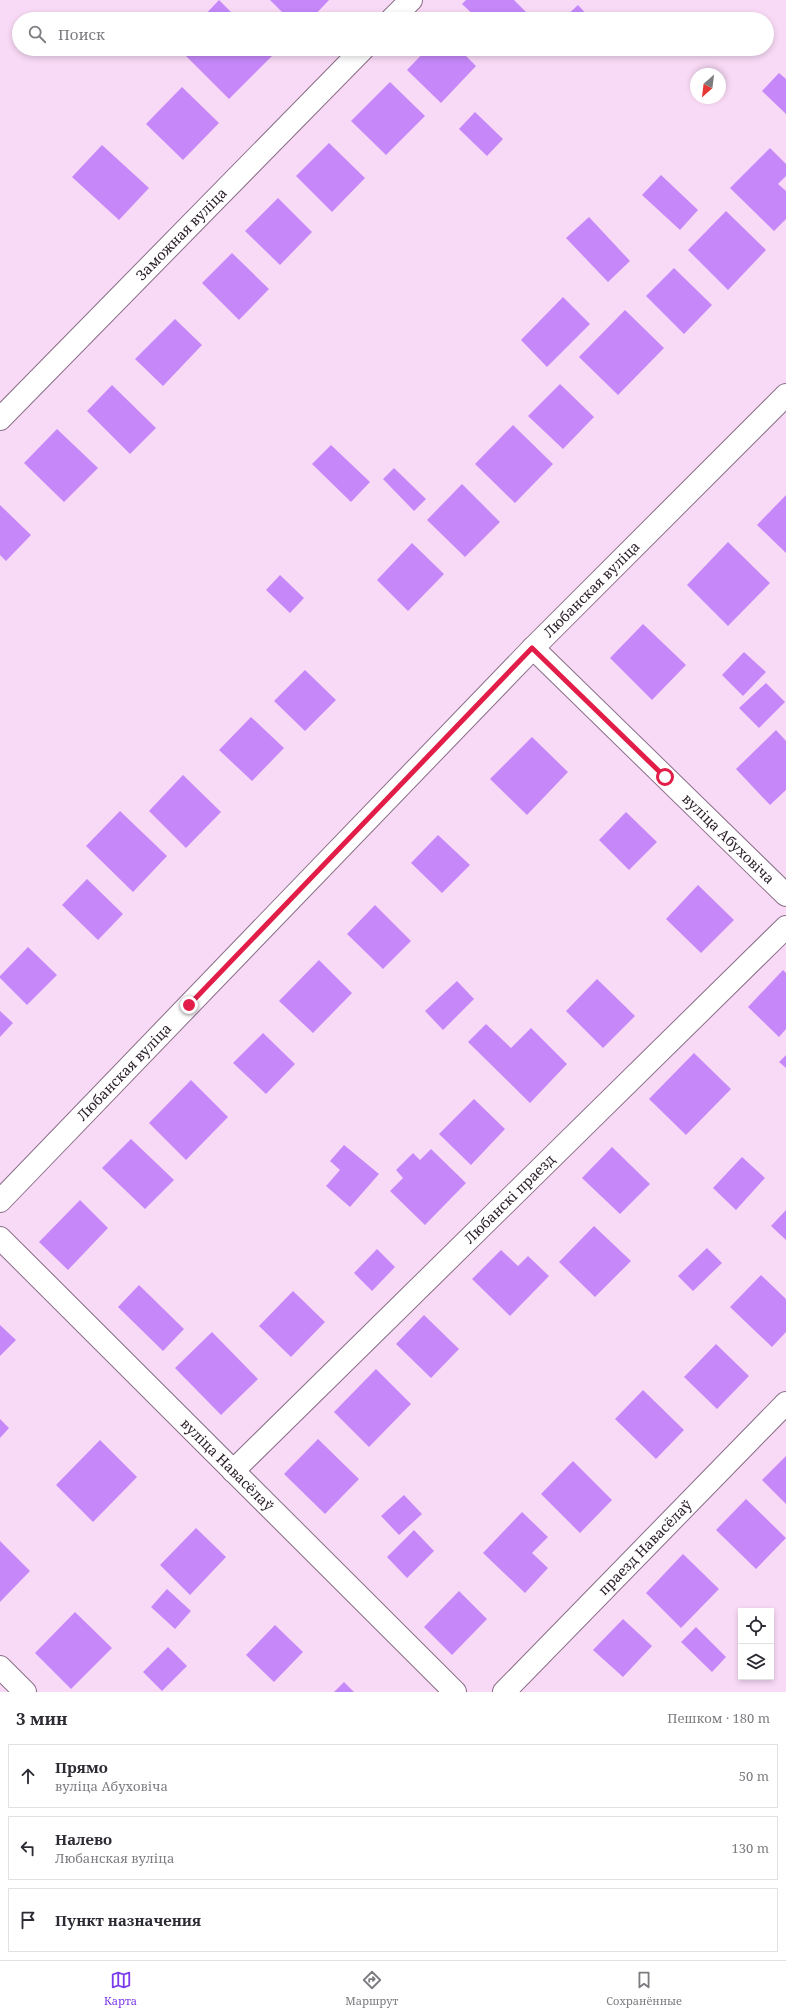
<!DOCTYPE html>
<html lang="ru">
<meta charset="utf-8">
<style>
body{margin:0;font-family:"Noto Serif",serif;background:#f7f7f7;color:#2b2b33}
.controls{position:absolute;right:12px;bottom:12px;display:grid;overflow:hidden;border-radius:0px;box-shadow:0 2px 6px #0003}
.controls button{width:36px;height:36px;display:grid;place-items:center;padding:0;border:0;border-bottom:1px solid #e1e1e2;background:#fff;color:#2b2b33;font:20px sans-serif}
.compass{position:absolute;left:690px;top:68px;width:36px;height:36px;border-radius:50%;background:#fff;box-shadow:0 2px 6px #0003;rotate:208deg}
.stop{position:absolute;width:12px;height:12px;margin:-9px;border:3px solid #e11d48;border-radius:50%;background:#fff}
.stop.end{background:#e11d48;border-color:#fff;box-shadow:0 1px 4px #0008}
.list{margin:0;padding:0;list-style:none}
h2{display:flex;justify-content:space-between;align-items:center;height:52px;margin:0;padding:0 16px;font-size:17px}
h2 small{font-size:13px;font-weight:400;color:#7c7c81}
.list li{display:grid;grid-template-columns:26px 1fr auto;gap:12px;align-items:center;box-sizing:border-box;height:64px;margin:0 8px 8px;padding:0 8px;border:1px solid #e1e1e2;border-radius:0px}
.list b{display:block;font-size:15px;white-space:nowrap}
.list p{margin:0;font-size:13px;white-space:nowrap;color:#7c7c81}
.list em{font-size:13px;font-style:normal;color:#7c7c81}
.icon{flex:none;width:22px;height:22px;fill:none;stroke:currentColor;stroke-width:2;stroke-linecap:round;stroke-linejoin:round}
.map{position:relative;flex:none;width:786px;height:1692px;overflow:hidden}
.search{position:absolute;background:#fff;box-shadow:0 2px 6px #0003;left:12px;right:12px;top:12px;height:44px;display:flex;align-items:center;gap:10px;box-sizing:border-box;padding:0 14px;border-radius:22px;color:#7c7c81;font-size:15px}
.sheet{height:268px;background:#fff}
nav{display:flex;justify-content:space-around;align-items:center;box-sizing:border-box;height:56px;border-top:1px solid #e1e1e2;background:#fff;font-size:11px;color:#7c7c81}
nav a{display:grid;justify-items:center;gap:2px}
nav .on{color:#7c3aed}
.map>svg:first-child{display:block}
.building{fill:#c688f9}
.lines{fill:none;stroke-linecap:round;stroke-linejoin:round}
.minor-casing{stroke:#896e88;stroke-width:24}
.minor{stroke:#fff;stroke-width:22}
.route{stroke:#e11d48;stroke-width:5}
.labels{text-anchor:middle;stroke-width:3;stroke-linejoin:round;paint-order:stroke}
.street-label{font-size:14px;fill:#2d212c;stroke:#fff}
</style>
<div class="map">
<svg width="786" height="1692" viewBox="0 0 786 1692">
<rect width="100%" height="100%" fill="#f9daf6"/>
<!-- building -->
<path class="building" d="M219,0L238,19H201Z
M270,0H329L311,19H289Z
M466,0H514L531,17L529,19H478L462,4Z
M578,5L591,19H563Z
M179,49H269L274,54L229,99Z
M427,49H459L476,66L441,103L407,70Z
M779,73L786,79V114L762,91Z
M390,82L425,116L386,155L351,121Z
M182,87L219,123L183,160L146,124Z
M475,112L503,139L487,156L459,129Z
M329,143L365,178L332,212L296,176Z
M102,145L149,188L119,220L72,177Z
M770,148L786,164V176L778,184L786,191V219L774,231L730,188Z
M661,175L698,210L680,230L642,195Z
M278,198L312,232L280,265L245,231Z
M726,211L766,250L728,290L688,250Z
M589,217L630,261L608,282L566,238Z
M232,253L269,289L239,320L202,283Z
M674,268L712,305L684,334L646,296Z
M563,297L590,324L547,367L521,340Z
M625,310L664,348L618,395L579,357Z
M175,319L202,345L163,386L135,359Z
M560,384L594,417L563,449L528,416Z
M112,385L156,428L130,454L87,411Z
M513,425L553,464L515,503L475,464Z
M57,429L98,468L64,502L24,463Z
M331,445L370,482L351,502L312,464Z
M394,468L426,499L414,511L383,479Z
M462,484L500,522L465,557L427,520Z
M786,495V553L757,525Z
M0,505L31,535L6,561L0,555Z
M728,542L770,583L728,626L687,585Z
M412,543L444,574L408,611L377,580Z
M280,575L304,598L290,613L266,590Z
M643,624L686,665L652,700L610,658Z
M744,652L766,672L743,696L722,675Z
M305,670L336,700L305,731L274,701Z
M766,683L785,702L759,728L739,708Z
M251,717L284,748L252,781L219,750Z
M776,730L786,741V790L770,805L736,769Z
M532,737L568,772L527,815L490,779Z
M183,775L221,812L186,848L149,811Z
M120,811L167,856L133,892L86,846Z
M626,812L657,842L629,870L599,840Z
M438,835L470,865L442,893L411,863Z
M87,879L123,914L98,940L62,905Z
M698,885L734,920L701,953L666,919Z
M375,905L411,941L383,969L347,934Z
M28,947L57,975L27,1005L0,978V976Z
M319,960L352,993L313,1033L279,1001Z
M783,970L786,973V1029L779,1037L748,1007Z
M597,979L635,1016L603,1048L566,1011Z
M457,981L474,999L443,1030L425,1011Z
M0,1011L13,1023L0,1037Z
M486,1024L511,1048L531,1028L567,1064L530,1103L468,1042Z
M263,1033L295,1064L266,1094L233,1063Z
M694,1053L731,1089L686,1135L649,1099Z
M786,1055V1068L779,1062Z
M191,1080L228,1117L186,1160L149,1123Z
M474,1099L505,1129L471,1165L439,1134Z
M131,1139L174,1180L145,1209L102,1168Z
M344,1145L379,1174L350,1207L326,1186L340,1170L330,1161Z
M612,1147L650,1184L620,1214L582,1178Z
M431,1149L466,1183L425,1225L390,1191L403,1178L396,1170L413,1153L420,1160Z
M742,1157L765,1178L736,1210L713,1188Z
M80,1200L108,1228L68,1270L39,1242Z
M786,1210V1240L771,1226Z
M594,1226L631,1261L595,1297L559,1262Z
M707,1248L722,1263L693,1291L678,1276Z
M377,1249L395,1267L372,1291L354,1273Z
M501,1250L518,1266L528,1256L549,1276L510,1316L472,1279Z
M761,1275L786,1299V1332L772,1347L730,1307Z
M139,1285L184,1329L163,1351L118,1307Z
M293,1291L325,1322L291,1357L259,1326Z
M424,1315L459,1349L431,1378L396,1344Z
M0,1325L16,1340L0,1356Z
M212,1332L258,1379L221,1415L175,1368Z
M716,1344L749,1376L717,1409L684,1377Z
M376,1369L411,1404L369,1447L334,1412Z
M643,1390L684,1430L656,1459L615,1419Z
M0,1419L9,1428L0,1438Z
M318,1439L359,1479L325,1514L284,1474Z
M100,1440L137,1477L93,1522L56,1485Z
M786,1456V1504L762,1480Z
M573,1461L612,1500L580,1533L541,1494Z
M404,1495L422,1514L399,1535L381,1516Z
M746,1499L786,1538L756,1569L716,1530Z
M522,1512L548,1537L532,1553L548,1568L525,1593L483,1553Z
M196,1528L226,1557L190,1595L160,1565Z
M414,1530L434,1551L407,1578L387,1557Z
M0,1541L30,1571L0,1602Z
M683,1554L719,1589L681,1628L646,1593Z
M167,1589L191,1611L175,1629L151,1607Z
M459,1591L487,1619L452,1655L424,1627Z
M75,1612L112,1648L71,1689L35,1653Z
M623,1619L652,1646L623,1677L593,1650Z
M275,1625L303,1652L274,1682L246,1655Z
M696,1627L726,1657L712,1672L681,1642Z
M168,1647L187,1666L162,1691L143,1672Z
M344,1682L354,1692H334Z"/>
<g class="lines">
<!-- minor casing -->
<g class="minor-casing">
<g id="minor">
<path d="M392,19L411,0"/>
<path id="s1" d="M0,419L363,49"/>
<path id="s2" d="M533,648L786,895"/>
<path id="s3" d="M0,1201L533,648L786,395"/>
<path id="s4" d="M0,1238L455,1692"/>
<path id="s5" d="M233,1471L786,927"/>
<path d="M0,1667L25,1692"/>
<path id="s6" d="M504,1692L786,1403"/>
</g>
</g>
<!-- minor -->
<use href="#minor" class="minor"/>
</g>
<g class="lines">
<!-- route -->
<path class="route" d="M189,1005L532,648L665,777"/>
</g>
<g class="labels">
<!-- street labels -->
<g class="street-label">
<text dy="5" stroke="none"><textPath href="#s1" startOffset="259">Заможная вуліца</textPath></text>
<text dy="5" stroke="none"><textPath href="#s3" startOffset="851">Любанская вуліца</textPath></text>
<text dy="5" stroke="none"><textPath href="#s2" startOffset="273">вуліца Абуховіча</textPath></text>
<text dy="5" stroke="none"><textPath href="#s3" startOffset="179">Любанская вуліца</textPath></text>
<text dy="5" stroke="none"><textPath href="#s5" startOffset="388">Любанскі праезд</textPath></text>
<text dy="5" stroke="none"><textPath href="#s4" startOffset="321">вуліца Навасёлаў</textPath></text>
<text dy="5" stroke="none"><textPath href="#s6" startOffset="202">праезд Навасёлаў</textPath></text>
</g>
</g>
</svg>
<div class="controls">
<button><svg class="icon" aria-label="locate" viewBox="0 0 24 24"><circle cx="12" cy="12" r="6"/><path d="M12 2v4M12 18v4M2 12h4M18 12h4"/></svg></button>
<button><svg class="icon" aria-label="layers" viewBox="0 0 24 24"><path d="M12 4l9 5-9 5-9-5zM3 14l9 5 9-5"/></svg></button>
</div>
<svg class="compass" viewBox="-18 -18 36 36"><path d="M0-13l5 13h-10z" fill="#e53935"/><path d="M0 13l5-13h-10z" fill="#7c7c81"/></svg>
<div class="stop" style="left:665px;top:777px"></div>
<div class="stop end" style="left:189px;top:1005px"></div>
<div class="search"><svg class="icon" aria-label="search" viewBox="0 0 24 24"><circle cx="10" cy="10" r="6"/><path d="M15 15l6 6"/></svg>Поиск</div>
</div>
<section class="sheet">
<h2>3 мин<small>Пешком · 180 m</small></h2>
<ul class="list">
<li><svg class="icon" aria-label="ahead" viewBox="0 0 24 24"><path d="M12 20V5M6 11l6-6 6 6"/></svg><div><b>Прямо</b><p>вуліца Абуховіча</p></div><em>50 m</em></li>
<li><svg class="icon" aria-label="left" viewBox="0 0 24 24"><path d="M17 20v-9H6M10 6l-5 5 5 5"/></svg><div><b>Налево</b><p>Любанская вуліца</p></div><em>130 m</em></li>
<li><svg class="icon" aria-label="arrive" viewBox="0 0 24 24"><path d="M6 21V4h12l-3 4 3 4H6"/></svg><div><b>Пункт назначения</b></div></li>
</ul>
</section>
<nav>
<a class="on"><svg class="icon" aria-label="map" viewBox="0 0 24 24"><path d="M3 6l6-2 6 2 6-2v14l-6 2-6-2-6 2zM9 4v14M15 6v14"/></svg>Карта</a>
<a><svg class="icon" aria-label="directions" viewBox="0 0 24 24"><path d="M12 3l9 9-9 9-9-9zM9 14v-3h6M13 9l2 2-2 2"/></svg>Маршрут</a>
<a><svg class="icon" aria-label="saved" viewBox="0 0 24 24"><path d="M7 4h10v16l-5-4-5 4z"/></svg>Сохранённые</a>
</nav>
